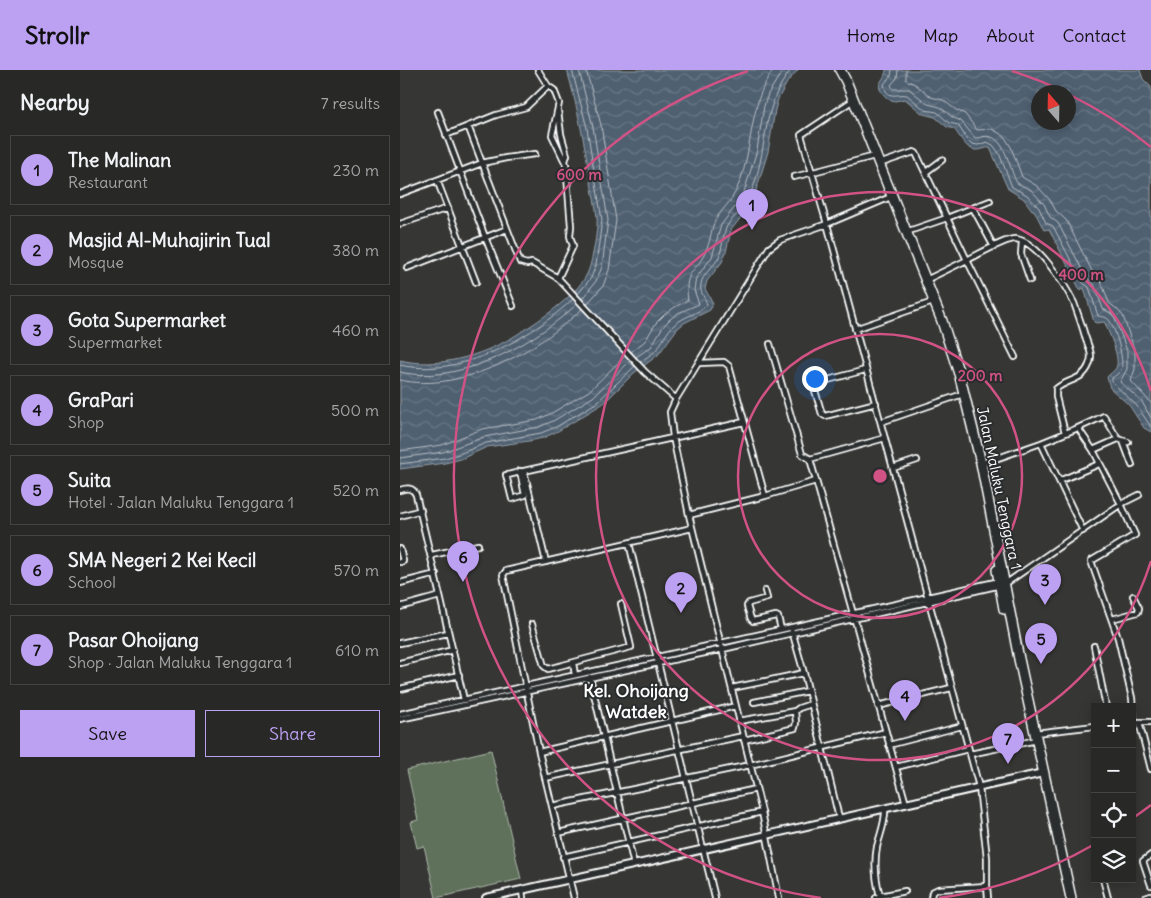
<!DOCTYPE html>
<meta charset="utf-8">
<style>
body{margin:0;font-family:Delius,sans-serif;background:#30302f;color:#f1f3f6}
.controls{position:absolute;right:15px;bottom:15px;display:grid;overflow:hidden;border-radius:0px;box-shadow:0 2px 12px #0003}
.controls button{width:45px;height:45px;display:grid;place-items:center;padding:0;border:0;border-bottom:1px solid #444;background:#282827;color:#f1f3f6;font:25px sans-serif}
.compass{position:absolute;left:631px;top:15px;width:45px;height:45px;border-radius:50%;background:#282827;box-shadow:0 2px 12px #0003;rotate:340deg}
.you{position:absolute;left:414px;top:308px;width:18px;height:18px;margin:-12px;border:4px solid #fff;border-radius:50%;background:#1a73e8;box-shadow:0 0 0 8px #1a73e833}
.badge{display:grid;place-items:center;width:32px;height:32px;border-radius:50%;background:#bca0f2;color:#111;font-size:16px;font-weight:700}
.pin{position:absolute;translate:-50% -41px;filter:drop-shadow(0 1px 2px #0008)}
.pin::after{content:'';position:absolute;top:26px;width:18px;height:15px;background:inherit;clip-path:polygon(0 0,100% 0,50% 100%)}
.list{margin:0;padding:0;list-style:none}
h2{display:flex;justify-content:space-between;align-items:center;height:65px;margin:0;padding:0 20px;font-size:21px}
h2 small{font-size:16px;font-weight:400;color:#a5a6a7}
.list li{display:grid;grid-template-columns:32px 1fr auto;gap:15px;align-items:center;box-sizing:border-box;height:70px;margin:0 10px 10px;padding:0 10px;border:1px solid #444;border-radius:0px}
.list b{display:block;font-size:19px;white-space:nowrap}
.list p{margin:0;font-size:16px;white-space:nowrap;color:#a5a6a7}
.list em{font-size:16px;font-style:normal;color:#a5a6a7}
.actions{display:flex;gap:10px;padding:15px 20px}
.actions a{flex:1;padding:11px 0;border:1px solid #bca0f2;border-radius:0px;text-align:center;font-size:18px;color:#bca0f2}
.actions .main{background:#bca0f2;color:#111}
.icon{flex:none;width:28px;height:28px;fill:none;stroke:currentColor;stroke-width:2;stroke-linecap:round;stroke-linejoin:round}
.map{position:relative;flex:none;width:751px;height:828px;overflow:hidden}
header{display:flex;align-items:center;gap:30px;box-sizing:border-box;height:70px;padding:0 25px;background:#bca0f2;color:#111}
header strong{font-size:24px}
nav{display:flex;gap:28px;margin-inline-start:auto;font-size:18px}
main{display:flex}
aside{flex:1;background:#282827}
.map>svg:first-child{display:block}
.pitch{fill:#5e715a;stroke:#aeb8ac}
.water{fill:url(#water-waves);stroke:#95a0aa;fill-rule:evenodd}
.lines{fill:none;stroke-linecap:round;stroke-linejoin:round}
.shore{stroke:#b9bfc6;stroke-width:1}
.street-casing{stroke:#fff;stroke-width:8}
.secondary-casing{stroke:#fff;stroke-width:10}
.highway-casing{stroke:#fff;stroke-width:12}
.street{stroke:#2a2d2e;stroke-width:4.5}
.secondary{stroke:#2a2d2e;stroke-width:6}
.highway{stroke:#2a2d2e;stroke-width:9}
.ring{fill:none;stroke:#d15284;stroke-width:2.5}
.labels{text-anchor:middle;stroke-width:4;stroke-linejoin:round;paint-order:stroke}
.street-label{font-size:15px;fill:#fff;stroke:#2a2d2e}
.quarter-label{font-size:18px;font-weight:bold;fill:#fff;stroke:#2a2d2e}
.centre{fill:#d15284;stroke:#2a2d2e;stroke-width:2.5}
.ring-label{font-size:15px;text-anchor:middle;font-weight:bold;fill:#d15284;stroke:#2a2d2e;stroke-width:4;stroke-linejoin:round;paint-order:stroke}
</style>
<header>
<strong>Strollr</strong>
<nav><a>Home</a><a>Map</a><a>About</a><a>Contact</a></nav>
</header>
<main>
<aside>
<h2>Nearby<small>7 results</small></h2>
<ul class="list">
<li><span class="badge">1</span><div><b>The Malinan</b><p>Restaurant</p></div><em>230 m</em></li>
<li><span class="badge">2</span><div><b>Masjid Al-Muhajirin Tual</b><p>Mosque</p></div><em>380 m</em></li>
<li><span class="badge">3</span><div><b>Gota Supermarket</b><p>Supermarket</p></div><em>460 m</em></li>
<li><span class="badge">4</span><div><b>GraPari</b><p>Shop</p></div><em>500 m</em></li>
<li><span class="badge">5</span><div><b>Suita</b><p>Hotel · Jalan Maluku Tenggara 1</p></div><em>520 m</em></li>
<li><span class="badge">6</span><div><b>SMA Negeri 2 Kei Kecil</b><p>School</p></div><em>570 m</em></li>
<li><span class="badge">7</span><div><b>Pasar Ohoijang</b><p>Shop · Jalan Maluku Tenggara 1</p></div><em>610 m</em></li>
</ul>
<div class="actions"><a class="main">Save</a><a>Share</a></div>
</aside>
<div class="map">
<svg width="751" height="828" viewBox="0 0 751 828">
<defs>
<pattern id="water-waves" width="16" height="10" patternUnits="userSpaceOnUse" patternTransform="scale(1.25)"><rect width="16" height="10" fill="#4f6071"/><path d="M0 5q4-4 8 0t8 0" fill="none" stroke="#697886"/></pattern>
</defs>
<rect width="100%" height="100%" fill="#363634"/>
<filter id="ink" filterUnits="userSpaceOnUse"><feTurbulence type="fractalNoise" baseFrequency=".02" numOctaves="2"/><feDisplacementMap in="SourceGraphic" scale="10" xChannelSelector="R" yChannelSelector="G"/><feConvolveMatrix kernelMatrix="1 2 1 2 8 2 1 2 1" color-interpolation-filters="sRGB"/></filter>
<g filter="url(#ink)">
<!-- pitch -->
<path class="pitch" d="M91,680L121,809L36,828L24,776L17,778L11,752L18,750L7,700Z"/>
<!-- water -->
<path class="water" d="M167,0H398L388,11L378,29L375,40L368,82L354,127L347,140L331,160L326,182L322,192L307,211L305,219L313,233L310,240L284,253L277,259L258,285L234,303L204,333L158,361L143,368L129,371L87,377L61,389L45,393L0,399V290C37,299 81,286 113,267C134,254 176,227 187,204C192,194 198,160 197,148C196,135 192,121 190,107C184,71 177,36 167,0Z
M486,0H740L743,9L751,17V362L744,358L729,335L710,318L707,307C709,304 714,302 716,298C721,289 709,263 705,253L704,252L697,253L694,252L684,218L680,220L649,159L644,160L634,140H632L624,129L608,119L590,78C585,77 583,80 578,80C566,81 561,67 554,59L547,57L535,47L523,44L505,29L495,31L488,29C471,13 484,14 486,0ZM638,22H668V52H638Z"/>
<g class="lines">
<!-- shore -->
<path class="shore" d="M172,0L187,58L202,150L196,195L191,208L178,224
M179,0L193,57L208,150L202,197L196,211L182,229
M186,0L201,55L216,150L209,200L203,216L187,234
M492,0L491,6L484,14C487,31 496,23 507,25L525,40L537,42L549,53L558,55L567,69L572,74L578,75L587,72L593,75L599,83L612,117L627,125L639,138L646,153L653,156L682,212L689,217L698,246C701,247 706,246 709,250C715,257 725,291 721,300C719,303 715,306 712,308V312L737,336L751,357
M498,0L497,8L491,15L493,19H509L528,34L540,37L552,47L561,51L575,68C580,68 586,65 591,67C606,71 610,101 617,113L631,120L644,134L650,147L658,153L686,207L694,214L703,239L711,243L715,248L727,281V299L720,312L742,332L751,348
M506,0V10L515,14L531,27L543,30L556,40L565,44L577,60L592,59L604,66L611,77L622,107L637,116L650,130L656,141L666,150L692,201L701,211L709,233L717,239L723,246L735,282V299L731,311L751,333
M231,282L245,271L256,253L264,245L275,237L288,230C283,198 298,203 307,178C311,169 311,158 316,149C322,139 331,132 336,121C349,93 349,64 357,35C360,22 366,11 373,0
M236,287L251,277L262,258L269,250L278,243L299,234L294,220L296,208L312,187L321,155L338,133L344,122L357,80L364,36L368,24L383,0
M240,292C245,288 252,285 256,280C263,272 266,262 274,255C284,246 298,244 307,235C306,228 299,223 301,214C302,205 313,197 318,189C323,179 322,166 327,156C331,149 337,145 342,139C347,132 351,123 354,115C368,74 362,35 391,0
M0,295C59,309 131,268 173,229
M0,302C60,316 135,273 177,234
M0,310C61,324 139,280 182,239
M0,381L42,375L82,359L137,350L150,344L189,321L225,286
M0,388L43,382L84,367L139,357L153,351L193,327L230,291
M0,394L45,388L59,384L86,373L141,363L156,357L196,333L235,296"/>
<!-- street casing -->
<g class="street-casing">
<path id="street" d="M138,0L148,16L154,20L159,33L152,65L166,94L171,156L170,166L173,176L158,208L245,302L276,329
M449,33L401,65L427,154L493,126
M158,41L161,64L167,85L165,91
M38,42L85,167L113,236
M68,56L120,192L127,194L132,193L158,208
M46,65L96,45L126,37L148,16
M479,94L514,82L516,83L547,148L506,162
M526,102L542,90
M394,107L471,87
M37,110L76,212
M0,124L82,93L106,88L135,84
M573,138L594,177
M0,154L48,138
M622,171L621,184L630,210
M7,198L107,159
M526,210L567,190L547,148L590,131
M455,259L530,233
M370,274L402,384L410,389
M615,287L567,190C578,185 606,168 616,169C638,172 665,215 674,233C678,244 682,255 685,266C688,276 694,285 689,295C683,311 667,309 656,319V327L665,363
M299,293L324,292L329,296L365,426
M465,300L413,314L422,344L425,346L476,333
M481,352L560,325
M678,358L704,346L718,369
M485,368L410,389L506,734
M723,371L732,395
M641,373L683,461
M693,380L718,369L728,372
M581,394L641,373L678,358L693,380L721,434L739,425
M493,398L517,390
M120,401L125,425L112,429L106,405H108L124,401
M659,411L699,394
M0,420C7,418 13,417 16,425L40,526
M289,445L365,426L416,411
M0,446L21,440
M229,473L315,828
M0,479L3,491L0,492
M32,485L78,475
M146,492L124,401L344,352
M0,513L36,504
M365,521L367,528L349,533L347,536L351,549L353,551L376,546L378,547L381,559
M0,537L40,526L64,630
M712,549L738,542L739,538L733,526
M132,554L144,596L148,599L231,577L221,534
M392,561L404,603L439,748
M0,573L48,563
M694,576L706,637
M0,593L53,580
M173,593L175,605
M190,607L234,795
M332,618L404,603
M0,619L59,605
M354,632L408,621
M478,636L551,618
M0,644L600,511
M0,649L323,579L605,514L721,434L735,465L691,491L718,568L732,628L734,652
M339,651L395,641L399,638L411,634
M739,652L751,699
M739,652H751
M635,663L695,656
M344,670L395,658L396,652L395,641
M489,675L562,656
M139,682L336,636
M570,684L632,671
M496,697L568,679
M145,708L343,666
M152,736L350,695L486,662
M158,763L356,719
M751,785L743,791L751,815
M163,787L362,742
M703,809L708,828
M587,816L588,828
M122,820L123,828
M480,826C476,811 474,793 477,777C480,764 486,752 485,738
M174,828L139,682L103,505L106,501L292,458
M379,828L362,742L289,445L273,367L270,342L276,329L369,178L380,170L427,154L579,717L587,788V816L538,819L532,822L531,828
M476,828L480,826L505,821
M745,828L751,826"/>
</g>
<!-- secondary casing -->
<g class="secondary-casing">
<path id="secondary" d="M86,828L643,703"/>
</g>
<!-- highway casing -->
<g class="highway-casing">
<path id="highway" d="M440,0L446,11L542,251L560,307L581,393L619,589L671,828
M597,500L604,539"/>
</g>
<!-- street -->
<use href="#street" class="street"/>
<!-- secondary -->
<use href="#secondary" class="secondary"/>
<!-- highway -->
<use href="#highway" class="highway"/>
</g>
</g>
<!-- distance rings -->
<g class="ring">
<circle cx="480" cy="406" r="142"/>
<path d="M751 491A284 284 0 1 1 751 321"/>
<path d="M751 735A426 426 0 0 1 733 748M693 775A426 426 0 0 1 539 828M421 828A426 426 0 0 1 348 1M612 1A426 426 0 0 1 663 21M670 25A426 426 0 0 1 751 77"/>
</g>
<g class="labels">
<!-- street labels -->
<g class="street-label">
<text transform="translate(599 418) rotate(78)" y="5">Jalan Maluku Tenggara 1</text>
</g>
<!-- quarter labels -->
<g class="quarter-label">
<text x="236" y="627">Kel. Ohoijang<tspan x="236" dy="21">Watdek</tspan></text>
</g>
</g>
<circle cx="480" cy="406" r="8" class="centre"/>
<g class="ring-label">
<text x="179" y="110">600 m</text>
<text x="681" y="210">400 m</text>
<text x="580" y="311">200 m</text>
</g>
</svg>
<div class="controls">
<button>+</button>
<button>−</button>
<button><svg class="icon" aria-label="locate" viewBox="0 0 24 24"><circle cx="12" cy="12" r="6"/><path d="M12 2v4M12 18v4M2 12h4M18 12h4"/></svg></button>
<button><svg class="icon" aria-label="layers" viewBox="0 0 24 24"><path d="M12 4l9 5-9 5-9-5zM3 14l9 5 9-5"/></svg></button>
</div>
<svg class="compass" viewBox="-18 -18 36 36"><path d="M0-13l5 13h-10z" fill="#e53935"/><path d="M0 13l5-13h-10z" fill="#a5a6a7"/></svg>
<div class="you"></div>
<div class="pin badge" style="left:352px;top:160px">1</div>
<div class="pin badge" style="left:281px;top:543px">2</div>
<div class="pin badge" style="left:645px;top:535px">3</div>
<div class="pin badge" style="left:505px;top:651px">4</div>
<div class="pin badge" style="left:641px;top:594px">5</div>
<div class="pin badge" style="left:63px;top:512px">6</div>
<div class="pin badge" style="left:608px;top:694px">7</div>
</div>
</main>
